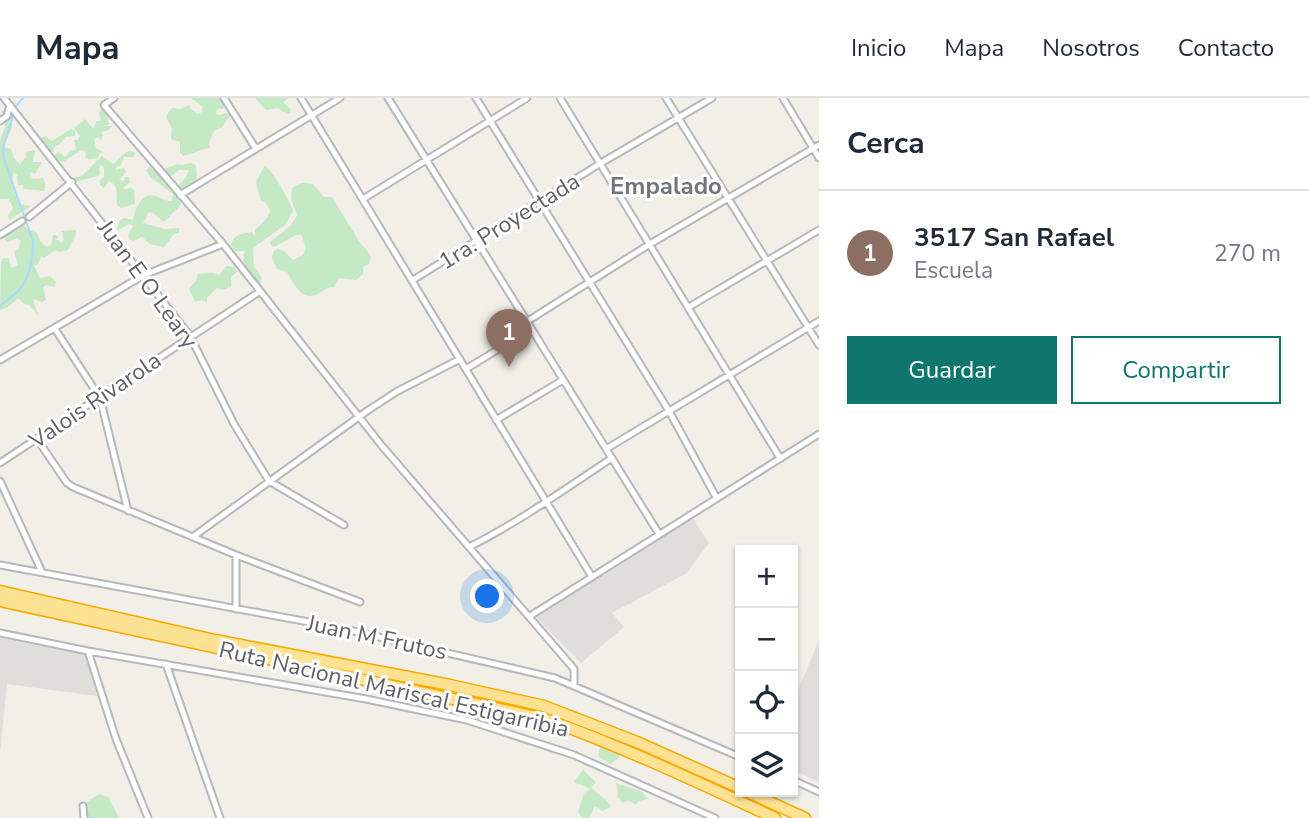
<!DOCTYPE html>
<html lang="es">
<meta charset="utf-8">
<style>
body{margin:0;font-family:"Nunito Sans",sans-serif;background:#f6f6f7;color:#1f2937}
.controls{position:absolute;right:21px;bottom:21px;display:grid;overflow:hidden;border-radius:0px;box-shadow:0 2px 5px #0004}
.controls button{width:63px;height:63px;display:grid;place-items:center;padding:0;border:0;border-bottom:2px solid #e0e1e3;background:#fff;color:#1f2937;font:35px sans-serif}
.you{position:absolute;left:488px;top:499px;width:24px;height:24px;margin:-18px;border:5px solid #fff;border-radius:50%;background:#1a73e8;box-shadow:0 0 0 10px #1a73e833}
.badge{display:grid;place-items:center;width:46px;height:46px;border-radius:50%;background:#0f766e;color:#fff;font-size:23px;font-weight:700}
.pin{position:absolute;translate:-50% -58px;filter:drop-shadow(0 2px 4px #0008)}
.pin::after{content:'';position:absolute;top:37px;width:24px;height:21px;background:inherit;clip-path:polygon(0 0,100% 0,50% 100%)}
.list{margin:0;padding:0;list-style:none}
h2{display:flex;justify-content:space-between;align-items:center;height:91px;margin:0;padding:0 28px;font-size:30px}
h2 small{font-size:23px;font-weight:400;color:#747a83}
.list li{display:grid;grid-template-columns:46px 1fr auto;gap:21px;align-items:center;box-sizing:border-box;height:126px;padding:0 28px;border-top:2px solid #e0e1e3}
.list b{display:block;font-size:26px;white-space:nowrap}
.list p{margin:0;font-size:23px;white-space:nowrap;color:#747a83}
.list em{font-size:23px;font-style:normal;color:#747a83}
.actions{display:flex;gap:14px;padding:21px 28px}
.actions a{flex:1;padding:16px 0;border:2px solid #0f766e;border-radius:0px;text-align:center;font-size:24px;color:#0f766e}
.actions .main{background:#0f766e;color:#fff}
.icon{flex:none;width:38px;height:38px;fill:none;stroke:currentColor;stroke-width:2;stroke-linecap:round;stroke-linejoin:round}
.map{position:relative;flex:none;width:819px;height:720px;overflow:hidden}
header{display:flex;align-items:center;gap:42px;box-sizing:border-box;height:98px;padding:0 35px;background:#fff;border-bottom:2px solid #e0e1e3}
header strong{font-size:33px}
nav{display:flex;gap:38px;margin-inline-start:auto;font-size:24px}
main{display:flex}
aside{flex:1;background:#fff}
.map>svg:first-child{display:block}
.industrial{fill:#e0deda}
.green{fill:#c5e8c5}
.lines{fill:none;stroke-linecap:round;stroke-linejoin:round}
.stream{stroke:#aadaff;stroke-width:2}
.street-casing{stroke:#b5b8bc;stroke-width:9}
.highway-casing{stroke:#f9ab00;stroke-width:13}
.street{stroke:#fff;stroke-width:5}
.highway{stroke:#fde293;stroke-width:10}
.labels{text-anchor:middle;stroke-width:6;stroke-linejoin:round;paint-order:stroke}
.street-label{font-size:23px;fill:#5f6368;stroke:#fff}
.neighbourhood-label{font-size:24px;font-weight:bold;fill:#70757a;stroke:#fff}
</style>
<header>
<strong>Mapa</strong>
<nav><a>Inicio</a><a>Mapa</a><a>Nosotros</a><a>Contacto</a></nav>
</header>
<main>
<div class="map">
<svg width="819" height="720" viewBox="0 0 819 720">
<rect width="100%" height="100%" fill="#f1efe8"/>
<!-- industrial -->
<path class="industrial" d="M692,419L709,445L687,475L612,515L624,529L581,565L535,518Z
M0,540L86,557L97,598L7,586L0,654Z
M819,542V684L793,672V604Z"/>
<!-- green -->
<path class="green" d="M191,0H221L224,7L223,11L219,10L215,14L218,17L227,15L230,18L222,29L214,33L209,45L210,50C200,51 193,56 183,58L180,54V44L171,41L172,31L166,18L172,10L181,11L189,7L190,11L198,16L202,14L203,9Z
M255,0H289L283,4L291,12L290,15L287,16L278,10L266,12Z
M102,10L106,13L109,26L105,28H112L109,32L101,34L103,38L101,42L97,39L94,41L96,50L103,54L99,56L98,60L89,61L85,59L86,54L81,52L63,64L53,61L58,53L65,59L68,55L76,51L74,42H78L80,38L74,30L85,21L93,31L97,23H101L99,15Z
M7,12C18,33 9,31 3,49L11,51L14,60L20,66L26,59V54L35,52L33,64H42L35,76L31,74L30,77L33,81L43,80L45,84V93L24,91L23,87H18L17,77L14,74C11,82 14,98 20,105C22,107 29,108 32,108L9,122L8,117L13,110L9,101H0V43L5,28L2,13Z
M71,31L75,33V38L66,39L60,46L56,47L52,55L48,53L40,41L44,38L52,43Z
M131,53L135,55L133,59H124L121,67L117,69L115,72L124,70L126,74L120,81L123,84L125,79H129L130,84L123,90L127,92L130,89L134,92L135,106L121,110L117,107C115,97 121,89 109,83L104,90L100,87V82L104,79V70L102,67L99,68L100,77L73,85V80L82,78L102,58L113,66L126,54Z
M191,65L196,67L197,81L181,92L177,89L186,79L189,72H179L169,80L164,71L178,66L182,67Z
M152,67L180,100L181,107L164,124L153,115L149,114L143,125L165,131L179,130V134L173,137L164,149L150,146L142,139L133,143L129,141L128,138L133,128L130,126L117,132L120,122L124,120L133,122C135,111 142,93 156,98C162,100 165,103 172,103L173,96L150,79L146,72Z
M265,67C273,75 290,102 293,113L285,127L253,150L254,168L262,180L260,187L252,179L244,165L243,157L246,153H235L231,147C234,135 242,136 252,134L255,138V132C261,126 269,121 270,112L265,104L261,103L256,84Z
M302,85L313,86L324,99H332C340,113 349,126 357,140C361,147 367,151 371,159L369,166L363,169V176L356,182L339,180L334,189C327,189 325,192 318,196C302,204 294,186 287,174L277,171L272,160L273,154L277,151L284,153L293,162L303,157L306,150L301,136L296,137L274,149H272L270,144L291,127L297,117L291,100L292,90Z
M23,126L29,132L37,135L40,143L47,149L51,146L53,137L58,138L57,142L61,145L64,142L62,133L76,132V136L68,152L59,154L55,152L44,160L41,158L38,166L34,168L40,180L50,178L56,184L55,189L46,187L43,189L46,202L42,204L33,201L38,217L29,207L24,206L18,200L8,209L0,212L1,164L4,160H9L11,170L18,167L14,153L18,152L21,143L17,140L8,144L4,141L5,136Z
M226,168L234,169L237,174L231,179V189L222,192L217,190L207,200V205L202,202L195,204L189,191L196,183L198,176L212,175L219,177Z
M601,644L621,653L618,661L610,666L598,658Z
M583,672L596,684L591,690L606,702L611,709L602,713L595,708L589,720H582L578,714L584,695L591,691L574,684Z
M616,685L642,694L648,701L639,703L636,707L628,702L623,705L617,699L618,694Z
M99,696L108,699L119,720H80L84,706Z"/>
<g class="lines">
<!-- stream -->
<path class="stream" d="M15,9L23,0
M0,208C6,203 13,198 18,193C30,182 33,159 33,143L4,61L3,50L14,14"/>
<!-- street casing -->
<g class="street-casing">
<path id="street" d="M4,0L190,238L234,326L269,383L344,427
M114,0L104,7L223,146L382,348L574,571V587
M224,0L256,51
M301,0L592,479
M388,0L659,436
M476,0L669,313L716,399
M560,0L780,360
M666,0L819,247
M783,0L819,60
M0,23L7,18L10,7
M180,97L340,0
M363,101L527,0
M29,119L72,84
M0,137L22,123
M413,182L601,65L712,0
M689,209L819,132
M526,224L650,146L819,47
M55,231L100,300L128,413
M0,262L144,177L223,146
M466,271L531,231
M496,322L563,282
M37,341L67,385L73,389L236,457L360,504
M606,351L819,223
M0,365L259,194
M0,383L42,474
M194,438L367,313L396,294L460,261
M469,449C519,424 565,391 612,360
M236,457V511
M0,467L336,529L555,580L740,659
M530,518L819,336
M0,535L88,553L366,601L467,622L574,657L715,720
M88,553L116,641L148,720
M166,566L220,720
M793,682L819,694
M83,708L84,720"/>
</g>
<!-- highway casing -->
<g class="highway-casing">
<path id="highway" d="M0,493L215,542L450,587L544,608L637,644L740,690
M0,503L545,621C624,649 699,685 775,720
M748,694L805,720"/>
</g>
<!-- street -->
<use href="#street" class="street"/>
<!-- highway -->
<use href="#highway" class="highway"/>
</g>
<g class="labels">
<!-- street labels -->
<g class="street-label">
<text transform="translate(509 123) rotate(-32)" y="8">1ra. Proyectada</text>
<text transform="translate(148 186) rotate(54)" y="8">Juan E O Leary</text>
<text transform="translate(95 302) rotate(-34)" y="8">Valois Rivarola</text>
<text transform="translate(377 539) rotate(12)" y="8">Juan M Frutos</text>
<text transform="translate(394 591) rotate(13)" y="8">Ruta Nacional Mariscal Estigarribia</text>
</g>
<!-- neighbourhood labels -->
<g class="neighbourhood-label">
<text x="666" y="96">Empalado</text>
</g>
</g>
</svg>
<div class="controls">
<button>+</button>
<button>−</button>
<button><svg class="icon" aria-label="locate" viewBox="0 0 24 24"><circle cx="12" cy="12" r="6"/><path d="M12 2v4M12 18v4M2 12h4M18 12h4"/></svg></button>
<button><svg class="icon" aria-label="layers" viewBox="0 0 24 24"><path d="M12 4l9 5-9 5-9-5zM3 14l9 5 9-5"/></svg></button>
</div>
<div class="you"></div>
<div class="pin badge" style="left:509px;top:269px;background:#8d6e63">1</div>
</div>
<aside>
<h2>Cerca<small></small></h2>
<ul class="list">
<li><span class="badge" style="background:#8d6e63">1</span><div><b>3517 San Rafael</b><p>Escuela</p></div><em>270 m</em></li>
</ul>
<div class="actions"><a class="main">Guardar</a><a>Compartir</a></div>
</aside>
</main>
